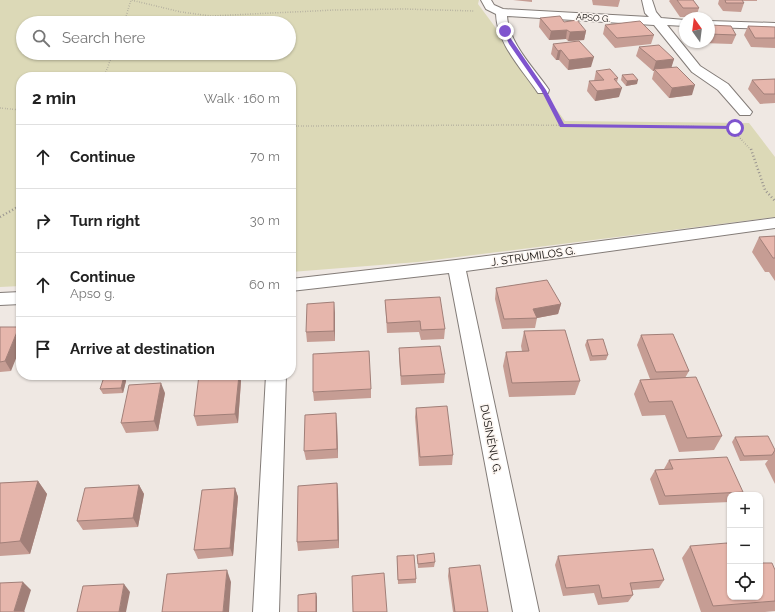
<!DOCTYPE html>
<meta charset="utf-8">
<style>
body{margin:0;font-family:Raleway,sans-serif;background:#f2f2f2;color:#222}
.controls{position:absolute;right:12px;bottom:12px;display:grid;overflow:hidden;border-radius:8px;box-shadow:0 1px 3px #0004}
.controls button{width:36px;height:36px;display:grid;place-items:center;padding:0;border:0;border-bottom:1px solid #e0e0e0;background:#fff;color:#222;font:20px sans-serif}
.compass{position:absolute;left:679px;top:12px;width:36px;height:36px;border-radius:50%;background:#fff;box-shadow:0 1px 3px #0004;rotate:346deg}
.stop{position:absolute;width:12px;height:12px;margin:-9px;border:3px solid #7f54ce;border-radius:50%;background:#fff}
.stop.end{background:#7f54ce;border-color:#fff;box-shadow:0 1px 4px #0008}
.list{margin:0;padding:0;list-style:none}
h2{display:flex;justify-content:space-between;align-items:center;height:52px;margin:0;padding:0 16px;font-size:17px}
h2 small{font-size:13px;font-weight:400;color:#767676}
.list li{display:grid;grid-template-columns:26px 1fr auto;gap:12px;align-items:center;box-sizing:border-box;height:64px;padding:0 16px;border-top:1px solid #e0e0e0}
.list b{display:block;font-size:15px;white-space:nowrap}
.list p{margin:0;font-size:13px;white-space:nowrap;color:#767676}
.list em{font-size:13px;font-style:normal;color:#767676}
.icon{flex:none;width:22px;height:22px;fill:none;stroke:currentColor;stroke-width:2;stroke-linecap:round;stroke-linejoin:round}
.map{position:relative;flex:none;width:775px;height:612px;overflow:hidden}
.search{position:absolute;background:#fff;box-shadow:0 1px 3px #0004;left:16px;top:16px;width:280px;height:44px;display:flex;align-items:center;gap:10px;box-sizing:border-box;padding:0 14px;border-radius:22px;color:#767676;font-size:15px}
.panel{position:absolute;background:#fff;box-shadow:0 1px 3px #0004;left:16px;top:72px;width:280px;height:308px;border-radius:16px}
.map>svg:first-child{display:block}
.green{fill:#dcd9b7;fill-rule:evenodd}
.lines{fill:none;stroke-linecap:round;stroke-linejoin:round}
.street-casing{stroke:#837c78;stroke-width:2}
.path-far1{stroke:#98938f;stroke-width:1.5;stroke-dasharray:0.5 2;stroke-linecap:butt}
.path{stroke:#98938f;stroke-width:2.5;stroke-dasharray:1 2.5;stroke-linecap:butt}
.street{fill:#fff;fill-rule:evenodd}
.wall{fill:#c69d94}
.shaded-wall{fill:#a17f78}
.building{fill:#e6b6ac;stroke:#a17f78}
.route{fill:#7f54ce}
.labels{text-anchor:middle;stroke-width:3;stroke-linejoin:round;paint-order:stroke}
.far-street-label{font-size:9px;fill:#0d0b09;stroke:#fcf5f0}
.street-label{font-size:11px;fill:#0d0b09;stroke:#fcf5f0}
</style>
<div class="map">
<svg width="775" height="612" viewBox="0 0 775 612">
<rect width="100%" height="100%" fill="#efe8e3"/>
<!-- green -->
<path class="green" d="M0,0H479L478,4L565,121L749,123L775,157V217L418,262L291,272V77H21V286L0,287ZM23,23H289V53H23Z"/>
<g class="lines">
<!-- street casing -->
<g class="street-casing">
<path id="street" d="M481,0H491L494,5L503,9L649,17L645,13L642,0H652L656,12L661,18L685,20V26L667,25L700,66L728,84L752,112L750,115H740L718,90L692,72L654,25L507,16C509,44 534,68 549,90L548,93H538C522,69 497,44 496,14L486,9Z
M709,21L775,23V29L709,27Z
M775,218V228L466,271L539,612H513L449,273L291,291V279L456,260Z
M21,292V304L0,305V293Z
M266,375H286L279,612H253Z"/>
</g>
<!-- path-far1 -->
<path class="path-far1" d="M124,23L131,0L181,12L211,16L334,10L404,9L475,11
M104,77L113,53
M550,103L562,126
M0,108L21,110
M291,126L525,125L735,127L738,122
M735,127L739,137L751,150"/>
<!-- path -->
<path class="path" d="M751,149L765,190L775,201
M0,217L21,205"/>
<!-- street -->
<use href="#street" class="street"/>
</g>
<!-- wall -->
<path class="wall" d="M513,0H532V2Z
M592,0H620L618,7L593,5Z
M670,0H693L699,8L696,17H680L669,1Z
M719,0H757V1H742L744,3L741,12L723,11L718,4Z
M540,18L564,22L586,31L584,40L568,41L566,39L549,40L539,27Z
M605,25L654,35L651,44L615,48L603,34Z
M709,25L736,35L732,44L702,43V42H709Z
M748,26L775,27V48L751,47L744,35Z
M553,44L591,67L568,70L559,60H556L551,54Z
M639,47L674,59L671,67L692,95L669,98L652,79L654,71H653L636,56Z
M596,71L618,78L617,82L619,97L595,101L587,91L589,81H594Z
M622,75L637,84L626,86L621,80Z
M775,79V103L760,104L748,89L752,80Z
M775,236V281L769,272H765L752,252L759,237Z
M496,288L561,304L558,314L537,318L535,328L502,329L495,299Z
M385,300L445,329L444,339L421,340L419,332L387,333Z
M335,313V341L307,342L306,332Z
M0,327L11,371L0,372Z
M524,331L580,381L575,395L509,397L503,366L506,352L522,351L521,346Z
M641,335L689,371L685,378L722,436L714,450L679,452L665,415L642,416L634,394L640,380L650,379L637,345Z
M587,340L608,355L606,360L590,361L585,345Z
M399,348L445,374L444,383L401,385L399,358Z
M124,376L126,381L123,393L103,394L100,389Z
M241,381L238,423L197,426L194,416Z
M371,389V398L314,401L313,392Z
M165,393L158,431L126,433L121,423Z
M416,408L453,455L452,465L419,466L415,417Z
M337,422L338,458L306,460L304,451Z
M735,437L775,450V484L765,464L768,460L740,461L732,442Z
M669,460L743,492L741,495H730V502L659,505L650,479L655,470L664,469Z
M38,481L47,494L30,554L0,556V483Z
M337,483L338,492L339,548L298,551L297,542Z
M139,485L144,494L138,527L83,530L77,521Z
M235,488L238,497L233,556L198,559L194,550Z
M690,546L730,597L775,570V611L765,612H701L682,558Z
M417,555L435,562L434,567L418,568Z
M397,556L416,579V583L398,584Z
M558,556L664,580L659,588L632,590L633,595L628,602L598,605L594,593L563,596L555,565Z
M449,568L488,612H453L448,576Z"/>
<!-- shaded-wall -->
<path class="shaded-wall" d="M567,30L566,39L549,40L551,31Z
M586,31L584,40L568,41L570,32Z
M561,50L559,60H556L558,51Z
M594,57L591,67L568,70L569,60Z
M674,59L671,69H654V71H653L656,61Z
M638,80L637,84L626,86L627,81Z
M695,85L692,95L669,98L672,88Z
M622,88L619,97L595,101L597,91Z
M334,302L335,313V341L334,331Z
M561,304L558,314L537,318L533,309Z
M19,327L21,330V346L11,371L5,361Z
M239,375H240L241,381L238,423L235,414Z
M124,376L126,381L123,393L121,388Z
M161,383L165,393L158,431L154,421Z
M336,413L337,422L338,458L337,449Z
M38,481L47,494L30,554L20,541Z
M337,483L338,492L339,548L338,540Z
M139,485L144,494L138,527L133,518Z
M235,488L238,497L233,556L230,548Z
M227,570L231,582L229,612H223Z
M23,582L31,590L24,612L14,611Z
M124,584L130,592L126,612H119Z
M316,593L317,597V612H316Z"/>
<!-- building -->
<path class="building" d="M677,0H693L699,8H683Z
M725,0H742L744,3H726Z
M560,16L564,22L577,20L586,31L570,32L567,30L551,31L540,18Z
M640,21L654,35L617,38L605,25Z
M709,25L731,26L736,35L709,34Z
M748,26L775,27V38H755Z
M579,41L594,57L569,60L561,50L558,51L553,44Z
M659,45L674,59L656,61L639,47Z
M677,67L695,85L672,88L654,69Z
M610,69L618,78L614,79L622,88L597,91L589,81L604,80L596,71Z
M633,74L638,80L627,81L622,75Z
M775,79V94H764L752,80Z
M775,236V258H773L759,237Z
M547,280L561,304L533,309L537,318L504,319L496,288Z
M440,297L445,329L421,330L420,321L387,323L385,300Z
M334,302V331L306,332L307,304Z
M0,327H19L5,361L0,362Z
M565,330L580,381L512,383L506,352L529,351L524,331Z
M673,334L689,371L656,372L641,335Z
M603,339L608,355L592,356L587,340Z
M440,346L445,374L401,376L399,348Z
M369,351L371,389L313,392V354Z
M199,375H239L235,414L194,416Z
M124,376L121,388L100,389L104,377Z
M696,377L722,436L687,438L672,401L649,402L640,380Z
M161,383L154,421L121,423L129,385Z
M447,406L453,455L420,457L416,408Z
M336,413L337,449L304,451L305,415Z
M768,436L775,450L772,455L744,456L735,437Z
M727,457L743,492L665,496L655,470L673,469L669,460Z
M38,481L20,541L0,543V483Z
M337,483L338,540L297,542L298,486Z
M139,485L133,518L77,521L85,488Z
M235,488L230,548L194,550L202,490Z
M727,543L730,551V597H760V563H772L775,570V601L713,606L690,546Z
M653,549L664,580L630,583L633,595L602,598L599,585L566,588L558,556Z
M434,553L435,562L418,564L417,555Z
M414,555L416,579L398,580L397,556Z
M480,565L488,612H455L449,568Z
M227,570L223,612H162L167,574Z
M384,573L387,612H353L352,576Z
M23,582L14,611H24V612H0V583Z
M124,584L119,612H77L83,586Z
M316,593V612H298V595Z"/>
<!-- route -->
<path class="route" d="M505,30L546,90L564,124L735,126L737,128L735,129L560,127L541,90L509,44L503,31Z"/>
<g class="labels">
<!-- far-street labels -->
<g class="far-street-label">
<text transform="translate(593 18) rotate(4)" y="3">APSO G.</text>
</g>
<!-- street labels -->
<g class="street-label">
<text transform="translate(533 256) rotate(-8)" y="4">J. STRUMILOS G.</text>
<text transform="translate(491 439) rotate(79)" y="4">DUSINĖNŲ G.</text>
</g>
</g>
</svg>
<div class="controls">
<button>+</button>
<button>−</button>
<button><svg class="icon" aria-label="locate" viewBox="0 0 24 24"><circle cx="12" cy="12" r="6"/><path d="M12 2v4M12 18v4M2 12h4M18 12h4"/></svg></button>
</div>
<svg class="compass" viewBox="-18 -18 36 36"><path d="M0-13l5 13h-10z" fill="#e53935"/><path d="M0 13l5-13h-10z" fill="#767676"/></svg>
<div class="stop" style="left:735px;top:128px"></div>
<div class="stop end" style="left:505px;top:31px"></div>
<div class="search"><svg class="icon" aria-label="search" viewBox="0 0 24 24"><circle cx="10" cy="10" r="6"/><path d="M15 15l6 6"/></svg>Search here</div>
<section class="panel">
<h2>2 min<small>Walk · 160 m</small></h2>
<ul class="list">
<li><svg class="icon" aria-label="ahead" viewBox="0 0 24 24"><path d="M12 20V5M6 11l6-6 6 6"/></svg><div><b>Continue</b></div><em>70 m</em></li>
<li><svg class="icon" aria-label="right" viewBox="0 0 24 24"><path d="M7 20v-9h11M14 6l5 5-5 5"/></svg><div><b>Turn right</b></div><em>30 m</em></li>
<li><svg class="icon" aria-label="ahead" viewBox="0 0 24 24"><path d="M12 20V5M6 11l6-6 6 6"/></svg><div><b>Continue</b><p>Apso g.</p></div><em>60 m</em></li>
<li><svg class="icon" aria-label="arrive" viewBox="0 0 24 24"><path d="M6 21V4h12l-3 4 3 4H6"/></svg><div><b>Arrive at destination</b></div></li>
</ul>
</section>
</div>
